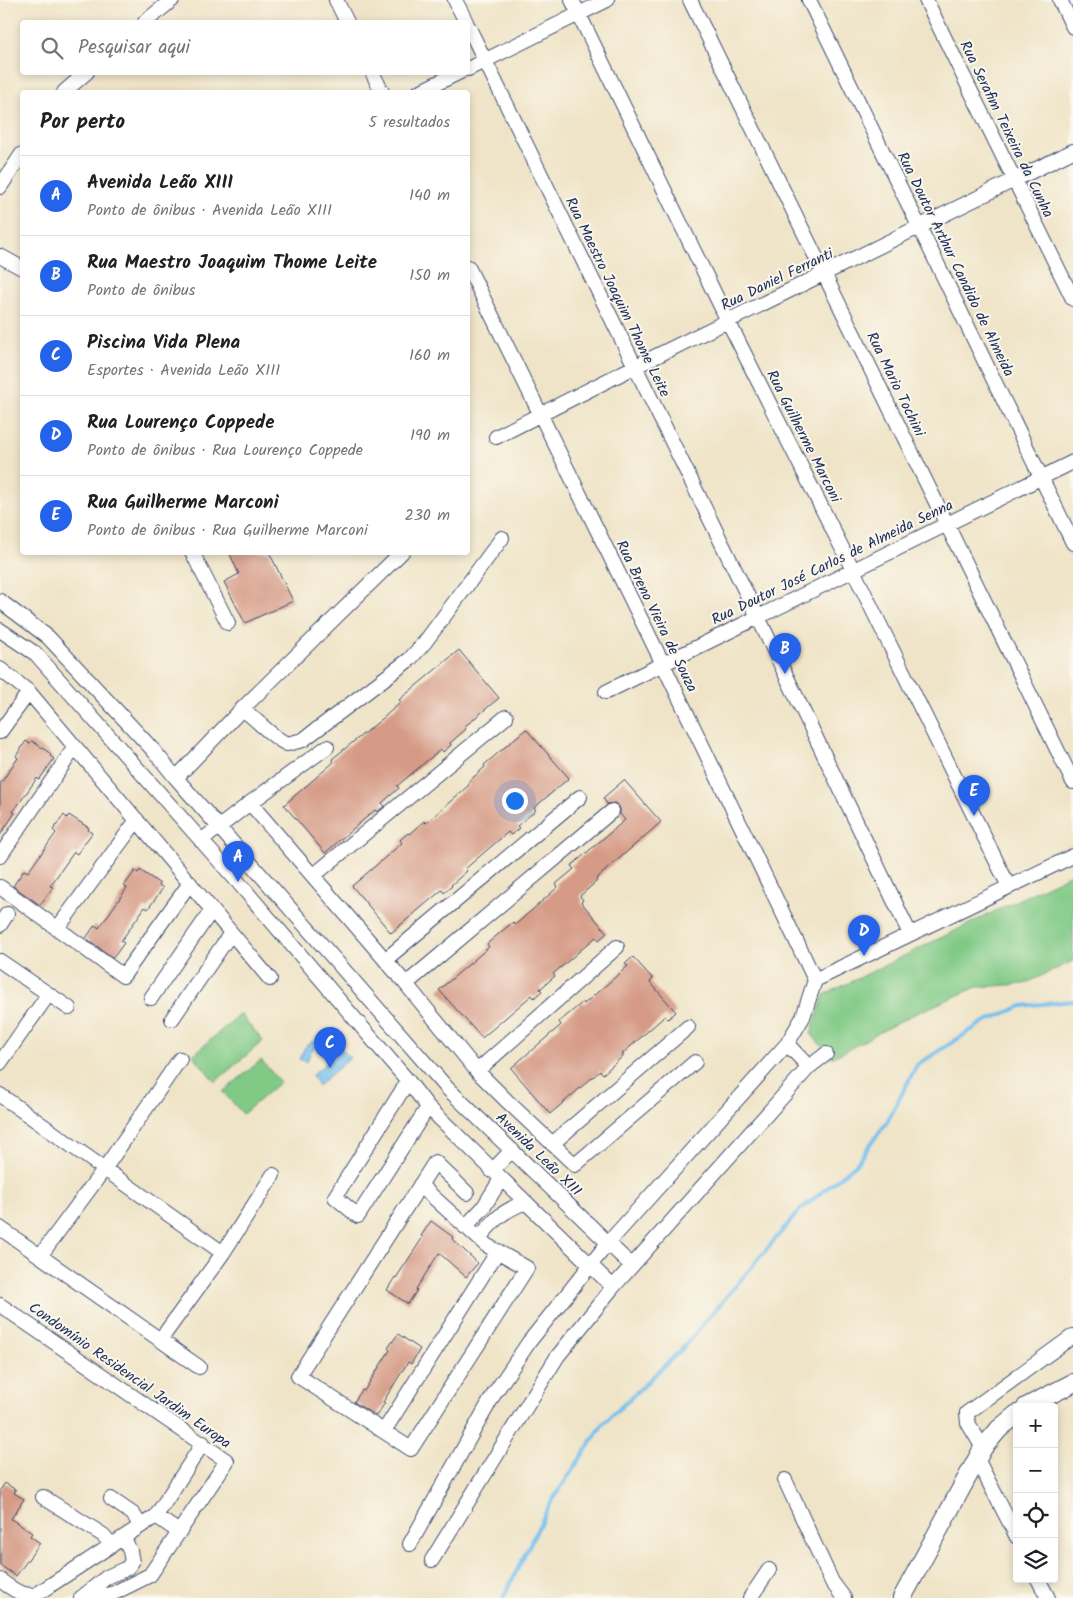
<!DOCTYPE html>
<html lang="pt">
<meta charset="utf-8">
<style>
body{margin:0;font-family:Kalam,sans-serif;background:#f2f2f2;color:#202124}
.controls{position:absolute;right:15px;bottom:15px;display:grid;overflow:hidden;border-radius:5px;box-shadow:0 2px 8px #0003}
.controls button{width:45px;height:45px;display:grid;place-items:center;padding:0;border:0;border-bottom:1px solid #e0e0e0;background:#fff;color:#202124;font:25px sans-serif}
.you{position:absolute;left:514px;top:800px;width:18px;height:18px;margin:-12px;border:4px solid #fff;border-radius:50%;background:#1a73e8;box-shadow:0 0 0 8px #1a73e833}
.badge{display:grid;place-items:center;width:32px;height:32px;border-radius:50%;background:#2563eb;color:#fff;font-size:16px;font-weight:700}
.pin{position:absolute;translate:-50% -41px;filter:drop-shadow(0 1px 2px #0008)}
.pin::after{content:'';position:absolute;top:26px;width:18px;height:15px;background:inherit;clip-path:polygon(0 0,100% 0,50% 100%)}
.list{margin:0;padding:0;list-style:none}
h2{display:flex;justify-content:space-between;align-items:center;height:65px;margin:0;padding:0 20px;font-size:21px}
h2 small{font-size:16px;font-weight:400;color:#757577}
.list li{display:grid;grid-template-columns:32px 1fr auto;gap:15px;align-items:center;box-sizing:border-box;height:80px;padding:0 20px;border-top:1px solid #e0e0e0}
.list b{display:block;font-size:19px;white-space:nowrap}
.list p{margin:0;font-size:16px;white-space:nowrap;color:#757577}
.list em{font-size:16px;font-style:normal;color:#757577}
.icon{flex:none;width:28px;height:28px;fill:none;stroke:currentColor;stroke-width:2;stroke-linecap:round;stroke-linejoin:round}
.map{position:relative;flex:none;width:1073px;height:1598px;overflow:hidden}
.search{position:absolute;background:#fff;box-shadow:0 2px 8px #0003;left:20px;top:20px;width:450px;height:55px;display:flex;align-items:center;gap:12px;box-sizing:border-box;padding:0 18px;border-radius:5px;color:#757577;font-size:19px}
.panel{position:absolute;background:#fff;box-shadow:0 2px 8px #0003;left:20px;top:90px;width:450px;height:465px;border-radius:5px}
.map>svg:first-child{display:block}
.green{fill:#81ca86;stroke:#4e7c72}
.water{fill:#74c0ee;stroke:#4878a6}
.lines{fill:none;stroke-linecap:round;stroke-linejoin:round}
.stream{stroke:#74c0ee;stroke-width:4}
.building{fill:#d69b87}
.minor-casing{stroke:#3b4a6e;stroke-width:16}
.major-casing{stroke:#3b4a6e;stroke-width:20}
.minor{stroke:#fff;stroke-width:14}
.major{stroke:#fff;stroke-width:18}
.labels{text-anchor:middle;stroke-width:4;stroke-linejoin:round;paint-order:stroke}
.street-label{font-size:15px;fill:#1b2f5e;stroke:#fbf7ec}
</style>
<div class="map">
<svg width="1073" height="1598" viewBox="0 0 1073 1598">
<rect width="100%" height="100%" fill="#fbf7ec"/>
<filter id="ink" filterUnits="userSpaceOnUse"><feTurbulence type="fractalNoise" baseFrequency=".02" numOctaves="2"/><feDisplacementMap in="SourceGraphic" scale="10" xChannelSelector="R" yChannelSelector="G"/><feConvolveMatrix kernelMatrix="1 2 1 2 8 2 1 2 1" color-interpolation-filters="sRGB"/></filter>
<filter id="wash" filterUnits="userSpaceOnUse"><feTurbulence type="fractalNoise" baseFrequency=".0096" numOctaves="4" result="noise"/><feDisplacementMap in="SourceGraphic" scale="20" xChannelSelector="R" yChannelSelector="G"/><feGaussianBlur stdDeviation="1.12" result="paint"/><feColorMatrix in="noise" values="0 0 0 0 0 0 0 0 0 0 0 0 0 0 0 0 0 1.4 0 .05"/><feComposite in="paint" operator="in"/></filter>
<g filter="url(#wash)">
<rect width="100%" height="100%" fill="#efe4c7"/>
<!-- green -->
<path class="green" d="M1073,873V961L1024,984L977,987L910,1016L832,1058L811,1034L824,995Z
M240,1014L263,1041L215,1082L193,1055Z
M261,1060L280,1082L243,1114L223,1092Z"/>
<!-- water -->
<path class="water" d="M333,1039L350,1058L318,1086L312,1075L329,1060L320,1050Z
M313,1041L317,1046L311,1051L307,1062L299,1059L305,1047Z"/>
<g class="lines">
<!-- stream -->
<path class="stream" d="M503,1598L550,1504L603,1424L682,1349L800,1210L855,1165L887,1122L917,1065L984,1022L1022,1006L1073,1001"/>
</g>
<g id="blocks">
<!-- building -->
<path class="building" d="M229,552H269L293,601L245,623L224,582L239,574Z
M459,650L499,698L464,727L466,729L450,743L451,745L443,752L441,749L397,786L399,788L382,803L385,806L377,812L375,810L325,853L284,805L334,762L332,759L382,719L401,702L399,700Z
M526,729L569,778L534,808L536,810L517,826L519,828L511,835L508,832L465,869L467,871L451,885L452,886L444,893L442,890L391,933L352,886L402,843L400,840L408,833L409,834L424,821L426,823L469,785L467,783L485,767L484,765Z
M26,741L30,743L32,741L51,754L50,756L54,759L39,780L37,778L13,812L15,813L0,835V784L18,758L16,756Z
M624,780L661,822L605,871L596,879L597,881L580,896L583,900L581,902L607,933L599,940L596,937L553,974L555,976L540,989L542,991L534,998L532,995L482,1038L439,990L489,947L487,944L495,937L513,922L515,925L558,887L556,884L574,869L571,866L625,820L620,814V809L618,805L615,803L607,804L603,798Z
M64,815L67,818L69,815L89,828L88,830L92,833L77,854L74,852L50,886L53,887L40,905L13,886L24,870L28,872L56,833L53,830Z
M140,870L160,884L159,885L163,888L148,909L145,907L121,941L124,943L113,958L86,938L95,925L99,928L127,888L124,886L135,871L138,873Z
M633,957L653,979L650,982L676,1012L668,1019L665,1016L622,1054L624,1055L603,1074L600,1071L550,1114L511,1068L561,1025L559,1022L583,1002L584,1004L628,966L625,964Z
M431,1221L453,1237L452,1239L478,1263L466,1277L439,1253L416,1289L417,1290L408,1304L387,1290L395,1277L396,1278L423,1237L421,1236Z
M398,1334L420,1349L411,1364L408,1362L383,1402L385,1403L376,1416L354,1402L362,1390L364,1391L390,1350L388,1348Z
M5,1483L16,1490L14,1493L24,1499L11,1519L32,1533L30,1536L40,1543L16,1576L0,1565V1490Z"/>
</g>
</g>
<g filter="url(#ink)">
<use href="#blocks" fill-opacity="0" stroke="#3b4a6e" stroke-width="1"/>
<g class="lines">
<!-- minor casing -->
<g class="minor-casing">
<path id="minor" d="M336,0L347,22
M455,0L466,22
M572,0L728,321L853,570L1009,887
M690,0L1073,782
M809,0L1073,543
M926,0L1073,299
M1060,0L1073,27
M145,22L172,0
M468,26L758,617L910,934
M468,69L607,0
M372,72L382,92
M64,92L87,72
M419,92L460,72
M0,187L22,154
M0,256L22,268
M468,267L663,664L815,980
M496,437L634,367L1073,151
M192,552L228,623
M0,601L48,637L154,751L176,778L448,1089L632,1266
M0,630L36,654L238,882L408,1081L428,1107L613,1287
M0,669L29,692L270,979
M606,692L1073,462
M242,709C258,720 270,736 287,744L303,740L410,659L425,642L502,538
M0,732L29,692
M176,778L242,709L402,552
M250,803L406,984L477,1071L507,1101L575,1165L695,1062
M201,841L250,803L327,747
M0,856L75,747
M313,876L506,717
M0,887L123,976L190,883
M0,925L7,914
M57,929L137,820
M385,960L580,797
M0,961L69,1008
M815,980L1073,856
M406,984L612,811
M151,998L212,910
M172,1019L231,933
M787,1044L809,1067
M0,1063L48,995
M477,1071L617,947
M408,1081L335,1197L358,1216L428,1107
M0,1095L223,1253
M552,1144L688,1027
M492,1171L512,1150
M420,1185L486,1245L527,1268L411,1449L298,1376L435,1162L467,1193
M465,1227L483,1208L501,1179
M0,1228L199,1367
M479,1238C496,1218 500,1213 525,1202
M40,1256L105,1168L180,1059
M0,1305L227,1461L150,1575L114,1593L93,1598
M161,1339L223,1253L273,1175
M384,1431L498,1251
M983,1448L968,1423L967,1413L1073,1336
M977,1459L1017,1537
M785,1480L832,1582L844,1598
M43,1497L103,1535L112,1545
M111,1499L133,1514L141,1526
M156,1516L179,1532
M410,1544L494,1394L529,1342L608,1243L787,1044L803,1017L815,980
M432,1560L557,1357L613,1287L809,1067L826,1054
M1038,1579L1048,1598
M0,1580C11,1588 23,1598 37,1594L156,1516L203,1443
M81,1598L107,1577L127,1568L132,1562L130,1551L124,1538
M750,1598L769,1570"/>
</g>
<!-- major casing -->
<g class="major-casing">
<path id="major" d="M1026,1407L1073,1383
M902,1598L983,1448L999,1429L1017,1414"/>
</g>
<!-- minor -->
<use href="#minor" class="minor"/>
<!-- major -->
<use href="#major" class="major"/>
</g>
</g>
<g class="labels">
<!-- street labels -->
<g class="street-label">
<text transform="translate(1007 129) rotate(64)" y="5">Rua Serafim Teixeira da Cunha</text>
<text transform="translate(956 264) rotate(64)" y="5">Rua Doutor Arthur Candido de Almeida</text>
<text transform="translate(777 279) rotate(-26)" y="5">Rua Daniel Ferranti</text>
<text transform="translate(618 297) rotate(64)" y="5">Rua Maestro Joaquim Thome Leite</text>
<text transform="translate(896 384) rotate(64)" y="5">Rua Mario Tochini</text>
<text transform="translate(804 436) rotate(63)" y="5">Rua Guilherme Marconi</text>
<text transform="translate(832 562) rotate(-26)" y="5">Rua Doutor José Carlos de Almeida Senna</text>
<text transform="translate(657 616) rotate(64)" y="5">Rua Breno Vieira de Souza</text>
<text transform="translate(539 1154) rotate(44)" y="5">Avenida Leão XIII</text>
<text transform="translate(130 1375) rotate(35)" y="5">Condomínio Residencial Jardim Europa</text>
</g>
</g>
</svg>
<div class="controls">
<button>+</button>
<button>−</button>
<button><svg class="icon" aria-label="locate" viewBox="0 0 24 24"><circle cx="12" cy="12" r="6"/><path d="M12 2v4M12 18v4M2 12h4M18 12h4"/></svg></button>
<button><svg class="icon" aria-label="layers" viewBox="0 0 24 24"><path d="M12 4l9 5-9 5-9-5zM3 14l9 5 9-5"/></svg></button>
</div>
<div class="you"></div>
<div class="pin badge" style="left:238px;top:882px">A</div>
<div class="pin badge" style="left:785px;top:674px">B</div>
<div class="pin badge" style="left:330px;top:1068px">C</div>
<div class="pin badge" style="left:864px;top:956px">D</div>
<div class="pin badge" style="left:974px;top:816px">E</div>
<div class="search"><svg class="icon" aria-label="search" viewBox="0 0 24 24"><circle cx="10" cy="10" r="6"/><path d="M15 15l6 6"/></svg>Pesquisar aqui</div>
<section class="panel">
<h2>Por perto<small>5 resultados</small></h2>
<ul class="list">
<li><span class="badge">A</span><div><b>Avenida Leão XIII</b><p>Ponto de ônibus · Avenida Leão XIII</p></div><em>140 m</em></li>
<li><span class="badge">B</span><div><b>Rua Maestro Joaquim Thome Leite</b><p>Ponto de ônibus</p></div><em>150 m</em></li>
<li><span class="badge">C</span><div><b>Piscina Vida Plena</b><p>Esportes · Avenida Leão XIII</p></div><em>160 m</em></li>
<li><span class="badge">D</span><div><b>Rua Lourenço Coppede</b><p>Ponto de ônibus · Rua Lourenço Coppede</p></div><em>190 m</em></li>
<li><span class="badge">E</span><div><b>Rua Guilherme Marconi</b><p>Ponto de ônibus · Rua Guilherme Marconi</p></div><em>230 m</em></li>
</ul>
</section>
</div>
